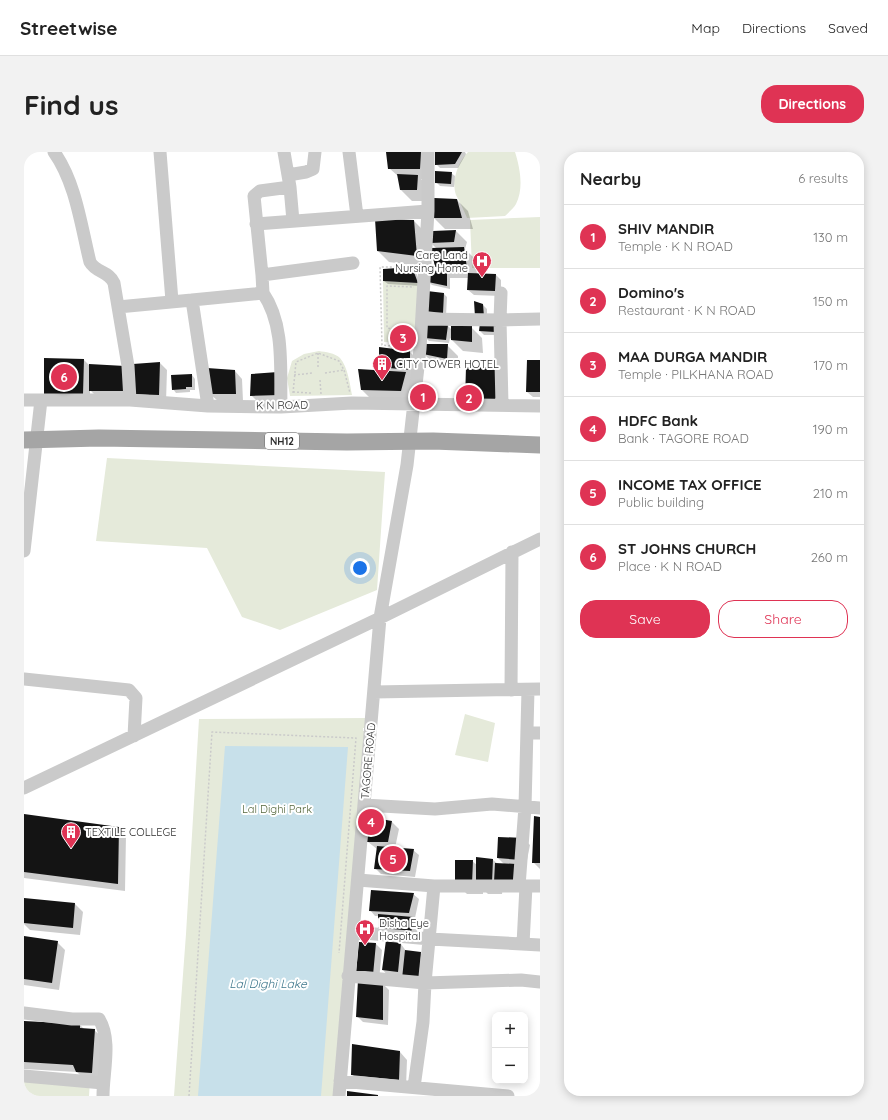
<!DOCTYPE html>
<meta charset="utf-8">
<style>
body{margin:0;font-family:Quicksand,sans-serif;background:#f2f2f2;color:#222}
.controls{position:absolute;right:12px;bottom:12px;display:grid;overflow:hidden;border-radius:8px;box-shadow:0 2px 10px #0003}
.controls button{width:36px;height:36px;display:grid;place-items:center;padding:0;border:0;border-bottom:1px solid #e0e0e0;background:#fff;color:#222;font:20px sans-serif}
.you{position:absolute;left:336px;top:416px;width:14px;height:14px;margin:-10px;border:3px solid #fff;border-radius:50%;background:#1a73e8;box-shadow:0 0 0 6px #1a73e833}
.badge{display:grid;place-items:center;width:26px;height:26px;border-radius:50%;background:#df3354;color:#fff;font-size:13px;font-weight:700}
.pin{position:absolute;translate:-50% -50%;border:2px solid #fff;box-shadow:0 1px 4px #0006}
.list{margin:0;padding:0;list-style:none}
h2{display:flex;justify-content:space-between;align-items:center;height:52px;margin:0;padding:0 16px;font-size:17px}
h2 small{font-size:13px;font-weight:400;color:#767676}
.list li{display:grid;grid-template-columns:26px 1fr auto;gap:12px;align-items:center;box-sizing:border-box;height:64px;padding:0 16px;border-top:1px solid #e0e0e0}
.list b{display:block;font-size:15px;white-space:nowrap}
.list p{margin:0;font-size:13px;white-space:nowrap;color:#767676}
.list em{font-size:13px;font-style:normal;color:#767676}
.actions{display:flex;gap:8px;padding:12px 16px}
.actions a{flex:1;padding:9px 0;border:1px solid #df3354;border-radius:16px;text-align:center;font-size:14px;color:#df3354}
.actions .main{background:#df3354;color:#fff}
.map{position:relative;flex:none;width:516px;height:944px;overflow:hidden;border-radius:16px}
header{display:flex;align-items:center;gap:24px;box-sizing:border-box;height:56px;padding:0 20px;background:#fff;border-bottom:1px solid #e0e0e0}
header strong{font-size:19px}
nav{display:flex;gap:22px;margin-inline-start:auto;font-size:14px}
.intro{display:flex;align-items:center;justify-content:space-between;box-sizing:border-box;height:96px;padding:0 24px}
h1{margin:0;font-size:28px}
.button{padding:10px 18px;border-radius:16px;background:#df3354;color:#fff;font-size:14px;font-weight:700}
main{display:flex;gap:24px;padding:0 24px}
aside{flex:1;background:#fff;border-radius:16px;box-shadow:0 2px 10px #0003}
.map>svg:first-child{display:block}
.green{fill:#e5eada}
.water{fill:#c7e0ea}
.shadow{fill:#0003}
.building{fill:#141414}
.lines{fill:none;stroke-linecap:round;stroke-linejoin:round}
.path{stroke:#cacaca;stroke-width:1.5;stroke-dasharray:2 2;stroke-linecap:butt}
.minor{stroke:#cacaca;stroke-width:13}
.major{stroke:#a5a5a5;stroke-width:17}
.labels{text-anchor:middle;stroke-width:4;stroke-linejoin:round;paint-order:stroke}
.shield{fill:#fff;stroke:#6c6c6c;stroke-width:1}
.shield-label{font-size:10px;font-weight:bold;fill:#2d2d2d}
.poi-label{font-size:11px;fill:#2d2d2d;stroke:#fff;text-anchor:start}
.street-label{font-size:11px;fill:#2d2d2d;stroke:#fff}
.park-label{font-size:11px;fill:#55673c;stroke:#fff}
.water-label{font-size:12px;font-style:italic;fill:#3e778c;stroke:#fff}
</style>
<header>
<strong>Streetwise</strong>
<nav><a>Map</a><a>Directions</a><a>Saved</a></nav>
</header>
<div class="intro"><h1>Find us</h1><a class="button">Directions</a></div>
<main>
<div class="map">
<svg width="516" height="944" viewBox="0 0 516 944">
<rect width="100%" height="100%" fill="#fff"/>
<!-- green -->
<path class="green" d="M444,0H491C496,16 500,36 492,52C490,56 485,60 481,64L443,66C440,58 436,51 432,43C427,29 434,10 444,0Z
M516,65V116H448L446,68Z
M359,129L394,131L392,191L360,190Z
M295,199C301,200 311,201 316,206C324,215 326,233 328,243L266,244L263,226L268,209L280,202Z
M83,306L361,320L353,438L256,478L218,465L183,396L72,389Z
M441,562L471,571L464,610L431,603Z
M343,566V576H339V579H342L311,944H150L162,782L175,567Z
M0,925L66,929L65,944H0Z"/>
<!-- water -->
<path class="water" d="M201,594L324,595L297,944H174Z"/>
<!-- shadow -->
<path class="shadow" d="M363,0H403L407,27H397L404,35V49H388L377,38L375,25L365,16Z
M412,0H441L442,2L434,16H416L412,12Z
M427,21L431,24L430,35L416,34L412,30Z
M433,48L444,59L449,77H421L410,66Z
M390,69L401,80L403,115L365,110L354,99Z
M432,79L443,90L441,97L451,107L453,122L472,123L477,128V144L450,143L444,138L445,126H426V137L408,133L405,130L417,121L412,115L413,97L407,91L410,80Z
M388,116L392,120L397,134L364,132L360,129Z
M420,142L423,145L422,164L405,162L402,159Z
M459,153L463,157V168H455Z
M471,173L474,183H460L456,179Z
M424,174L428,178L447,175L458,186L459,201L439,199L426,186L425,191L405,189L402,186Z
M388,182L392,186V194H373L369,190Z
M423,193L434,204V217L411,213L400,202Z
M356,196L386,200L397,211L388,250L349,249L338,238L361,220L356,215Z
M60,208L65,213L101,215L136,211L143,218L142,250L74,246L66,238V249H28Z
M516,210V245H509L503,240Z
M211,219L218,227L219,249H194L186,242Z
M168,223L171,227V238H166V240L152,241L149,237Z
M228,223L262,250L235,251L227,243Z
M398,242L403,245L402,250L397,247Z
M0,663L95,676L102,683L101,739L0,726Z
M516,666V717L509,710Z
M368,670L375,677L371,696L389,698L395,703L391,725L357,722L351,716L353,697L344,690Z
M500,687L506,693L502,713L479,735L478,742H464L459,737V742H443L432,731L448,709L453,713L469,708L474,712L481,713L474,706Z
M389,742L395,747L391,766H389L394,772L392,788L355,764H351L346,758Z
M1,747L51,752L59,760L56,783L6,778L0,772Z
M0,785L33,790L41,798L35,838L0,833Z
M336,791L352,792L358,798L355,828L339,827Z
M377,792L382,799L396,801L402,806L399,834L364,824L359,818Z
M359,832L365,838L364,873L339,870L333,864Z
M0,870L56,873L60,877L70,878L78,885L75,928L60,927L53,920L0,917Z
M376,900L383,908L382,935L335,930L328,922Z"/>
<!-- building -->
<path class="building" d="M362,0H397L396,17H364Z
M411,0H438L431,12L411,13Z
M411,19L428,20L427,32L411,31Z
M373,22L394,23L393,38H376Z
M410,46L433,47L438,66H409Z
M351,67L390,68L393,104L353,99Z
M432,78L430,90L406,91L409,79Z
M440,95L443,116L411,115L407,96Z
M388,115L394,131L359,129V117Z
M405,118L423,120V134L404,130Z
M444,121L472,122L471,139L443,138Z
M403,139L420,141L419,161L401,159Z
M450,149L459,152L460,165H451Z
M402,171L424,173L422,188L401,186Z
M456,171L472,172L471,180L455,179Z
M427,174H448V190L427,188Z
M369,179L389,181V191L368,190Z
M399,192H424L423,207L399,202Z
M355,195L386,199V218L355,215Z
M20,206L60,207L59,242H20Z
M503,208H516V240H502Z
M136,210L135,243L108,242L109,212Z
M65,212L101,214V239H65Z
M442,215H473L474,248L441,249Z
M183,216L211,218L212,242H185Z
M334,217L382,220L377,239L337,238Z
M254,220L255,243L226,244L227,222Z
M168,222V235H162V237L148,238L147,223Z
M0,662L95,675L94,732L0,720Z
M510,664L516,665V711H508Z
M345,665L368,669L364,690H343Z
M474,685L501,686L497,708L473,706Z
M353,694L390,697L386,719L350,717Z
M452,705L469,707L468,731H452Z
M431,708H449L448,732H431Z
M471,711L492,712L491,731L470,730Z
M347,738L390,741L385,761L345,759Z
M0,746L51,751L49,776L0,771Z
M354,762L389,765L387,783L354,776Z
M0,784L34,789L28,831L0,827Z
M362,788L377,791L374,820L358,818Z
M335,790L352,791L349,823L332,821Z
M381,798L397,800L394,829L378,827Z
M334,828L359,831V868L332,865Z
M0,869L56,872V876L71,877L68,921L52,920L49,913L0,910Z
M328,892L376,899L375,928L327,923Z
M323,939L354,943V944H323Z"/>
<g class="lines">
<!-- path -->
<path class="path" d="M386,179L363,176V134L390,135
M386,196L358,193L356,115H390
M294,201V215
M301,221L320,218
M270,223L289,221
M296,228L297,242
M269,240L287,241
M269,241L272,210L294,201L315,209L320,218L326,241
M165,944L188,580L332,586L315,801"/>
<!-- minor -->
<path class="minor" d="M30,0C52,31 57,74 66,110C72,121 85,119 90,131L104,214L106,248
M136,0L148,149
M260,0L266,35L269,69
M325,0L333,64
M264,23L282,20L289,17L291,0
M266,35L236,39L230,44L238,123L329,111
M232,72L404,59
M239,141C261,173 256,217 257,255
M94,155L168,148
M398,167L476,168L477,141
M0,248H106L184,254L257,255L328,251L516,254
M478,253L476,168L516,167
M184,254L168,148L239,141L238,123
M0,399L17,248
M0,527L105,538L112,546L110,584
M487,538L488,400
M350,540L516,537
M503,581H516
M0,636L356,466L516,387
M340,653L411,657L468,652L516,656
M334,728L410,734H516
M495,734L501,655L504,538
M329,780L406,787L516,793
M499,792L502,734
M324,824L401,831L410,734
M0,861L48,867H75C88,888 79,920 79,944
M0,924L79,931
M316,929L484,944
M390,935L399,870L401,831L497,828L516,830
M315,944L356,466L383,313L396,197L404,59V0"/>
<!-- major -->
<path class="major" d="M0,288L75,286L323,290L409,289L516,293"/>
</g>
<!-- icons -->
<defs>
<g id="hospital-pin" transform="scale(1)"><path d="M0 17L-7.5 6A9.5 9.5 0 1 1 7.5 6Z" fill="#df3354" stroke="#fff"/><path d="M-5-5h3v3.5h4V-5h3V5h-3V1.5h-4V5h-3Z" fill="#fff"/></g>
<g id="building-pin" transform="scale(1)"><path d="M0 17L-7.5 6A9.5 9.5 0 1 1 7.5 6Z" fill="#df3354" stroke="#fff"/><path d="M-4-6H4V6H1V3H-1V6H-4ZM-2.5-4.3h1.7v1.8h-1.7ZM.8-4.3h1.7v1.8H.8ZM-2.5-1h1.7V.8h-1.7ZM.8-1h1.7V.8H.8Z" fill="#fff"/></g>
</defs>
<g fill-rule="evenodd">
<use href="#hospital-pin" x="458" y="109"/>
<use href="#building-pin" x="358" y="212"/>
<use href="#building-pin" x="47" y="680"/>
<use href="#hospital-pin" x="341" y="777"/>
</g>
<g class="labels">
<!-- shield labels -->
<rect class="shield" x="241" y="281" width="34" height="16" rx="3"/>
<g class="shield-label">
<text x="258" y="293">NH12</text>
</g>
<!-- poi labels -->
<g class="poi-label">
<text x="444" y="107" text-anchor="end">Care Land<tspan x="444" dy="13">Nursing Home</tspan></text>
<text x="372" y="216">CITY TOWER HOTEL</text>
<text x="61" y="684">TEXTILE COLLEGE</text>
<text x="355" y="775">Disha Eye<tspan x="355" dy="13">Hospital</tspan></text>
</g>
<!-- street labels -->
<g class="street-label">
<text transform="translate(258 253) rotate(-1)" y="4">K N ROAD</text>
<text transform="translate(344 609) rotate(-85)" y="4">TAGORE ROAD</text>
</g>
<!-- park labels -->
<g class="park-label">
<text x="253" y="661">Lal Dighi Park</text>
</g>
<!-- water labels -->
<g class="water-label">
<text x="244" y="836">Lal Dighi Lake</text>
</g>
</g>
</svg>
<div class="controls">
<button>+</button>
<button>−</button>
</div>
<div class="you"></div>
<div class="pin badge" style="left:399px;top:245px">1</div>
<div class="pin badge" style="left:445px;top:246px">2</div>
<div class="pin badge" style="left:379px;top:186px">3</div>
<div class="pin badge" style="left:347px;top:670px">4</div>
<div class="pin badge" style="left:369px;top:707px">5</div>
<div class="pin badge" style="left:40px;top:225px">6</div>
</div>
<aside>
<h2>Nearby<small>6 results</small></h2>
<ul class="list">
<li><span class="badge">1</span><div><b>SHIV MANDIR</b><p>Temple · K N ROAD</p></div><em>130 m</em></li>
<li><span class="badge">2</span><div><b>Domino's</b><p>Restaurant · K N ROAD</p></div><em>150 m</em></li>
<li><span class="badge">3</span><div><b>MAA DURGA MANDIR</b><p>Temple · PILKHANA ROAD</p></div><em>170 m</em></li>
<li><span class="badge">4</span><div><b>HDFC Bank</b><p>Bank · TAGORE ROAD</p></div><em>190 m</em></li>
<li><span class="badge">5</span><div><b>INCOME TAX OFFICE</b><p>Public building</p></div><em>210 m</em></li>
<li><span class="badge">6</span><div><b>ST JOHNS CHURCH</b><p>Place · K N ROAD</p></div><em>260 m</em></li>
</ul>
<div class="actions"><a class="main">Save</a><a>Share</a></div>
</aside>
</main>
